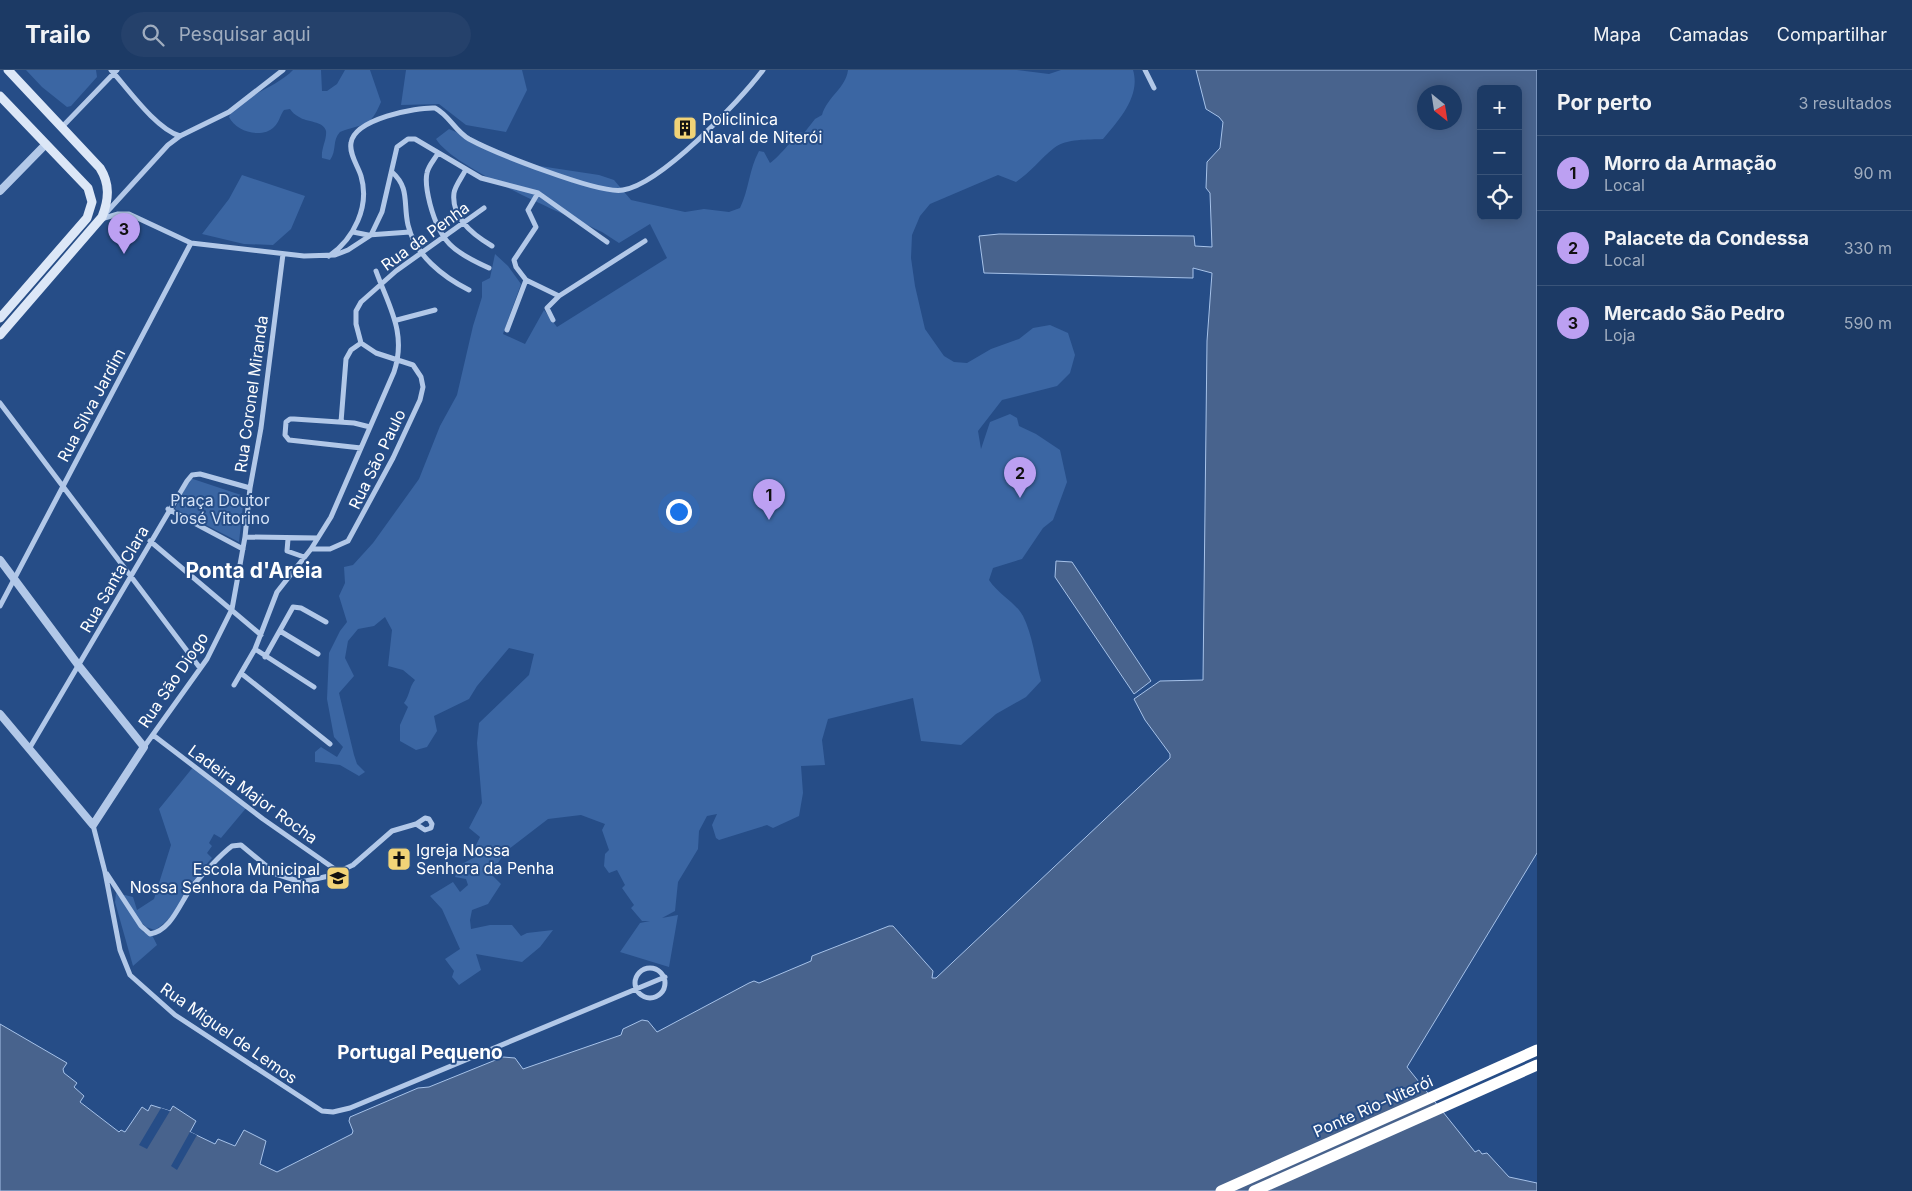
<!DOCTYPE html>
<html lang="pt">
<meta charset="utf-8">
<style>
body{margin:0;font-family:Inter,sans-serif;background:#25416b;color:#f1f3f6}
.controls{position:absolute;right:15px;top:15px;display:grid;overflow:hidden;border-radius:8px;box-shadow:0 2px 12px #0003}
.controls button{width:45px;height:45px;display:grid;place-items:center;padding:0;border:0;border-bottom:1px solid #3a5479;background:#1c3a65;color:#f1f3f6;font:25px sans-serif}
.compass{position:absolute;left:1417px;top:15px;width:45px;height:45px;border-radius:50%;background:#1c3a65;box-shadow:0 2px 12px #0003;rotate:150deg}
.you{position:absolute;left:678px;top:441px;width:18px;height:18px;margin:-12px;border:4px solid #fff;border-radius:50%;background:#1a73e8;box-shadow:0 0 0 8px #1a73e833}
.badge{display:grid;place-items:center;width:32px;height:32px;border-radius:50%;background:#bca0f2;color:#111;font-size:16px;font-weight:700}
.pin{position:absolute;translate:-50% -41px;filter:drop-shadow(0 1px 2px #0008)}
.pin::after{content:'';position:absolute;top:26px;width:18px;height:15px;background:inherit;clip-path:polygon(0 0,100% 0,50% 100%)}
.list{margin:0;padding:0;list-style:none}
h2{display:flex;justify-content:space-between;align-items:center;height:65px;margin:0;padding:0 20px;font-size:21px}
h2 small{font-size:16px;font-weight:400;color:#a0adbf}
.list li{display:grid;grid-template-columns:32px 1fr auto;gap:15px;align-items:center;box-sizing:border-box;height:75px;padding:0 20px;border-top:1px solid #3a5479}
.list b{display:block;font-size:19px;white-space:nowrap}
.list p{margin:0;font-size:16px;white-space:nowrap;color:#a0adbf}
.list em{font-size:16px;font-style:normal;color:#a0adbf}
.icon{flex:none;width:28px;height:28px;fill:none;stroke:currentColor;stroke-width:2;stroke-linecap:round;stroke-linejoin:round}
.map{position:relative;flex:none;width:1537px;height:1121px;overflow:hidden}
header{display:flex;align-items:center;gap:30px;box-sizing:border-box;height:70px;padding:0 25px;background:#1c3a65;border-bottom:1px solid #3a5479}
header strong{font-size:24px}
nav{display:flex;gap:28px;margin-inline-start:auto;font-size:18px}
.search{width:350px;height:45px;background:#25416b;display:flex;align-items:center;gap:12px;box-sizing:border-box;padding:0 18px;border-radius:28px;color:#a0adbf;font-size:19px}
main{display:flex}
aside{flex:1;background:#1c3a65}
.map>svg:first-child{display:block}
.green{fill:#3b66a3}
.water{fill:#48638d;stroke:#a6c2e9;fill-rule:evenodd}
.pier{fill:#264d87}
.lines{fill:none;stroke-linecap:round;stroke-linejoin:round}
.minor{stroke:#b2c8e8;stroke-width:5}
.tertiary{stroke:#b2c8e8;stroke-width:8}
.secondary{stroke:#dce7f7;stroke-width:9}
.motorway{stroke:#fff;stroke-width:11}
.labels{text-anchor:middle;stroke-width:4;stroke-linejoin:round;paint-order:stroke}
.poi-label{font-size:16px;fill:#fff;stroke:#264d87;text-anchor:start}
.street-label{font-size:16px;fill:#fff;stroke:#264d87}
.park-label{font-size:16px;fill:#d5e3f7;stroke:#264d87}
.quarter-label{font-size:19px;font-weight:bold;fill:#fff;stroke:#264d87}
.district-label{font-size:21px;font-weight:bold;fill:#fff;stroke:#264d87}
</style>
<header>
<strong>Trailo</strong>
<div class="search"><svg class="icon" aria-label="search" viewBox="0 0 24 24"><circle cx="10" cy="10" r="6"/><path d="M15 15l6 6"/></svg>Pesquisar aqui</div>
<nav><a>Mapa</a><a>Camadas</a><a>Compartilhar</a></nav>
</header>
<main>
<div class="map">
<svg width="1537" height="1121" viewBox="0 0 1537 1121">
<rect width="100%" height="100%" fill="#264d87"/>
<!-- green -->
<path class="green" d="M26,0H96L97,7L71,36L67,37L42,17Z
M293,0H321L322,21H327L337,14L345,0H370L381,32C369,60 365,52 340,62C332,70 337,81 330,90L322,88C321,78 327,70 326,61C324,51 306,52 299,47C295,45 292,42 290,39L284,40C280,45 279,53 274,57C262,69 236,62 229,47C239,27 276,18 293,0Z
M406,0H522L527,20L506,62L466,55L439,34L401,35Z
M848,0H1017L1049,4L1061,0H1133C1141,26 1119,50 1103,69C1088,70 1067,68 1054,78C1040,89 1031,102 1016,112L998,105L930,134L920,146L912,165L911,188L915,216L925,259L944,286L954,292L967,293L991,279L1019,269L1033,258L1050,255L1068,263L1075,285L1070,303L1057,316L1002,330L978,361L981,379L990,352L1010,344L1017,348L1019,356L1036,364L1060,380L1067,412L1053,450L1043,458L1022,489L993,498L989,510C999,525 1015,532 1023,546C1032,563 1036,592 1041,611L1026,627L996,644L961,675L921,671L913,628L828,649L822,670L825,695L801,696L803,723L799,746L773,758L767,755L719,770L716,768L712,755L717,744L707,746L699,761L698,779L678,812L675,841L662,848L678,845L669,897L620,882L640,853L650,851H642L631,838L634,835L622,818L625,815L617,800L609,803L604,796L605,784L609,780L602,760L605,754L581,745L548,749L505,782L491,804L501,814L488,834L472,840L470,850L471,859L490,855H512L521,866L527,863L553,860L540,877L522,892L476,884L481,900L459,915L452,907L454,901L445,889L460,879L442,839L430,826L453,812L460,822L468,815L466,809L455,807L460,795L477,786L474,779L480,767L469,758L482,733L477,673L479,653L529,605L534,584L509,578L477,616L469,629L434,646L437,661L427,677L416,680L400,671V655L408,637L404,633C410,625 409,617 415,610L403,600L388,596L392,560L385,547L374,556L358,559L348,571L345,588L354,606L339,623L354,685L357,694L365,702L359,706L340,695L315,692V682L321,677L337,687L343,677L334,667L327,629L329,583L340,561L347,552L339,526L345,513L344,497L353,495L373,473L419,409L440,356L457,325L473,256L482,227V212L490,208L495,184L508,196L521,214L503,264L525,274L544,240L557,257L667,188L650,154L619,173L602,162C566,144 454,99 436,69L449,59L533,95L599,105L614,110L631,130L685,142L704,139L729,142L740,138C749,120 749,99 759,81L764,82L770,93C778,88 792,70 800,62L804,63L815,49L822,45C827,27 846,18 848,0Z
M242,105L305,126L291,159L273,175L244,174L202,164L229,129Z
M190,408L244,426L239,472L175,439Z
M194,696L247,737L221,768L214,764L209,773L212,776L207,783L212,788C191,810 182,843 155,860L146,857L139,850L143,862L152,865L157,875L133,896L115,832L116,823L133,827L137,840L154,829L171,775L159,739Z"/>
<!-- water -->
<path class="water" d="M1196,0H1537V783L1407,997L1475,1082L1479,1080L1482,1084L1487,1083L1509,1107L1537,1113V1121H0V954L67,993L63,999L64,1003L77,1013L74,1017L84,1026L80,1032L119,1062L121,1060L125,1062L142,1037L148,1041L151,1035L170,1041L173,1036L196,1051L190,1062L215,1074L218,1069L235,1076L244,1060L266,1071L260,1094L277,1102L352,1064L353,1061L349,1051L350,1047L418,1018L429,1017L503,987L515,988L523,999L621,965L623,959L642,950L648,951L657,962L749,913L754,911L759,913L811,891L812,886L889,856H893L933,901L932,908H936L1170,688V684L1145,650L1134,629L1160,611L1203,610L1207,271L1212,203L1193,198V208L984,203L979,166L999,164L1194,166L1195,176L1212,177L1210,123L1206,118L1207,92L1220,78L1223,52L1219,47L1206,39ZM1481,19H1518V146H1481ZM1424,22H1454V52H1424Z
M1056,491L1072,492L1151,611L1134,624L1055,507Z"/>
<!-- pier -->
<path class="pier" d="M161,1038L170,1041L147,1079L139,1075Z
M190,1062L197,1065L177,1100L171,1096Z"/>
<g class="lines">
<!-- minor -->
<path class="minor" d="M111,0C128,19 156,59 180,66
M1145,0L1154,18
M62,57L117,0
M438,83C435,89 428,96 427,103C425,111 428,126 430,134C440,172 453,182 489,198
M465,101C462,107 455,116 454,123C451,147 473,165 492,176
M392,102C410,118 403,133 408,155C415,185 443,207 469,220
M105,144L168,75L180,66L229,42L283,0
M101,149L118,144H129L191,173L304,186L335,185L348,180L371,165L382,142L397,77L408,69H415L481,108L538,123L607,172
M353,162L368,165L410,162
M329,186C354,169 370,136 361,106C358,96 349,84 351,73C354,49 416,37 435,38C449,45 455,61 469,69C493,82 600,125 623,120C661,114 739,32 763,0
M526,210L559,226L645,171
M397,250L435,240
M553,250L547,238L559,226
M507,260L526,210L516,197L514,190L536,157L528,140L538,123
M0,333L200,598
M341,352L346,289L351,280L361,273
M361,378L289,370L285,365L286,352L290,349H294L354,353L370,357
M168,439L243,479
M245,467L318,468
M288,469L287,481L304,487
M150,471L261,565
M311,479H330L348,471L393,388L420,330L423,317L421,307L413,295L376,283L361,273L356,254V241L361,232L396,201L484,138
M0,536L191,173
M280,561L318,584
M255,579L314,617
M265,587L293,537L301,538L326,552
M242,604L330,674
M234,615L255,579L277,522L311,479L331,447L394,302C407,263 389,237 376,201
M153,665L263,749L339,802
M144,677L207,589L232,539L245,467L250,418L261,358L283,184
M29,679L187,411L192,405L200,404L250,418
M93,755L105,802L120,880L130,905L175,945L322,1041L333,1042L350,1038L665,907
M107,804L141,856L150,864C171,861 180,833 191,818C200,807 221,784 232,776L241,775L276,804L301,812L329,806L353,795L392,761L416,754L425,760L431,758L432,754L429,749L425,748L416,754
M635 913a15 15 0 1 1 30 0a15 15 0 1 1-30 0Z"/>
<!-- tertiary -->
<path class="tertiary" d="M0,121L45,75
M0,490L79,596L144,677L93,755L0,644"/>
<!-- secondary -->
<path class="secondary" d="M0,26L88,118L92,132L87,148L0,248
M0,265L102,147C109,129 110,114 100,98L8,0"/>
<!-- motorway -->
<path class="motorway" d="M1221,1121L1537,980
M1254,1121L1537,995"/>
</g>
<!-- icons -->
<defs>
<g id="building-square" transform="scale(1.25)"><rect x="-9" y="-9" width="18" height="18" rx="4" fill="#f1d377" stroke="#264d87"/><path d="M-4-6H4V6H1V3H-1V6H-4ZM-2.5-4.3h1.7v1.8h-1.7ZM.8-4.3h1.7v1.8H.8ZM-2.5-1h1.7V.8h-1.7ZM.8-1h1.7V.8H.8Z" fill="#111"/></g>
<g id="church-square" transform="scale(1.25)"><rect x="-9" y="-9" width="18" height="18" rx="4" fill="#f1d377" stroke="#264d87"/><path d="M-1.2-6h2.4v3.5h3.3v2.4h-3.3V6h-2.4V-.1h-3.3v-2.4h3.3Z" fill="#111"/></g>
<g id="school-square" transform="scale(1.25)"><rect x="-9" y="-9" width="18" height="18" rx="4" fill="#f1d377" stroke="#264d87"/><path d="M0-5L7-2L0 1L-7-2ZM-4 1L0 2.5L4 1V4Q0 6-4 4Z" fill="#111"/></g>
</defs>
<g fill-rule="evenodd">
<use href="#building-square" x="685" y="58"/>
<use href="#church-square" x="399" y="789"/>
<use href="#school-square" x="338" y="808"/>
</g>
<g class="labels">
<!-- poi labels -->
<g class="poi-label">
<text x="702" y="55">Policlinica<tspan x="702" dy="18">Naval de Niterói</tspan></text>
<text x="416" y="786">Igreja Nossa<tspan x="416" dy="18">Senhora da Penha</tspan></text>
<text x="320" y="805" text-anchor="end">Escola Municipal<tspan x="320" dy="18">Nossa Senhora da Penha</tspan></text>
</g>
<!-- street labels -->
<g class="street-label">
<text transform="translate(425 166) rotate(-36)" y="6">Rua da Penha</text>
<text transform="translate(251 324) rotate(-82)" y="6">Rua Coronel Miranda</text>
<text transform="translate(91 335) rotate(-62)" y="6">Rua Silva Jardim</text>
<text transform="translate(377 389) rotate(-64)" y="6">Rua São Paulo</text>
<text transform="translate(114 509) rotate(-60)" y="6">Rua Santa Clara</text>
<text transform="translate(173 610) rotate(-56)" y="6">Rua São Diogo</text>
<text transform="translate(253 724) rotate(36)" y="6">Ladeira Major Rocha</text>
<text transform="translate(229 963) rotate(35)" y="6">Rua Miguel de Lemos</text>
<text transform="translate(1373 1036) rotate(-24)" y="6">Ponte Rio-Niterói</text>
</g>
<!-- park labels -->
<g class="park-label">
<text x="220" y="436">Praça Doutor<tspan x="220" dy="18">José Vitorino</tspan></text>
</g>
<!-- quarter labels -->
<g class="quarter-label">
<text x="420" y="989">Portugal Pequeno</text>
</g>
<!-- district labels -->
<g class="district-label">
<text x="254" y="508">Ponta d'Areia</text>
</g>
</g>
</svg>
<div class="controls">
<button>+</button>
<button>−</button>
<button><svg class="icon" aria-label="locate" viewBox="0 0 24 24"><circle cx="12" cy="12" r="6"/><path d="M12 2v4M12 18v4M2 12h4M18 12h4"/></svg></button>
</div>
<svg class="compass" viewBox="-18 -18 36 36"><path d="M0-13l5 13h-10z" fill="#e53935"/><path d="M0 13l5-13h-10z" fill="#a0adbf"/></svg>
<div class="you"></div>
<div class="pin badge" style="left:769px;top:450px">1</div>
<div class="pin badge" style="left:1020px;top:428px">2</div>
<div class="pin badge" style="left:124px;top:184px">3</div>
</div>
<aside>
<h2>Por perto<small>3 resultados</small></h2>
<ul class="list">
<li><span class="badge">1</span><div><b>Morro da Armação</b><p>Local</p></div><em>90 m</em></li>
<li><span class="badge">2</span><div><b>Palacete da Condessa</b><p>Local</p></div><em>330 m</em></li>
<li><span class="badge">3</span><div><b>Mercado São Pedro</b><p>Loja</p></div><em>590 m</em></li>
</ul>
</aside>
</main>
